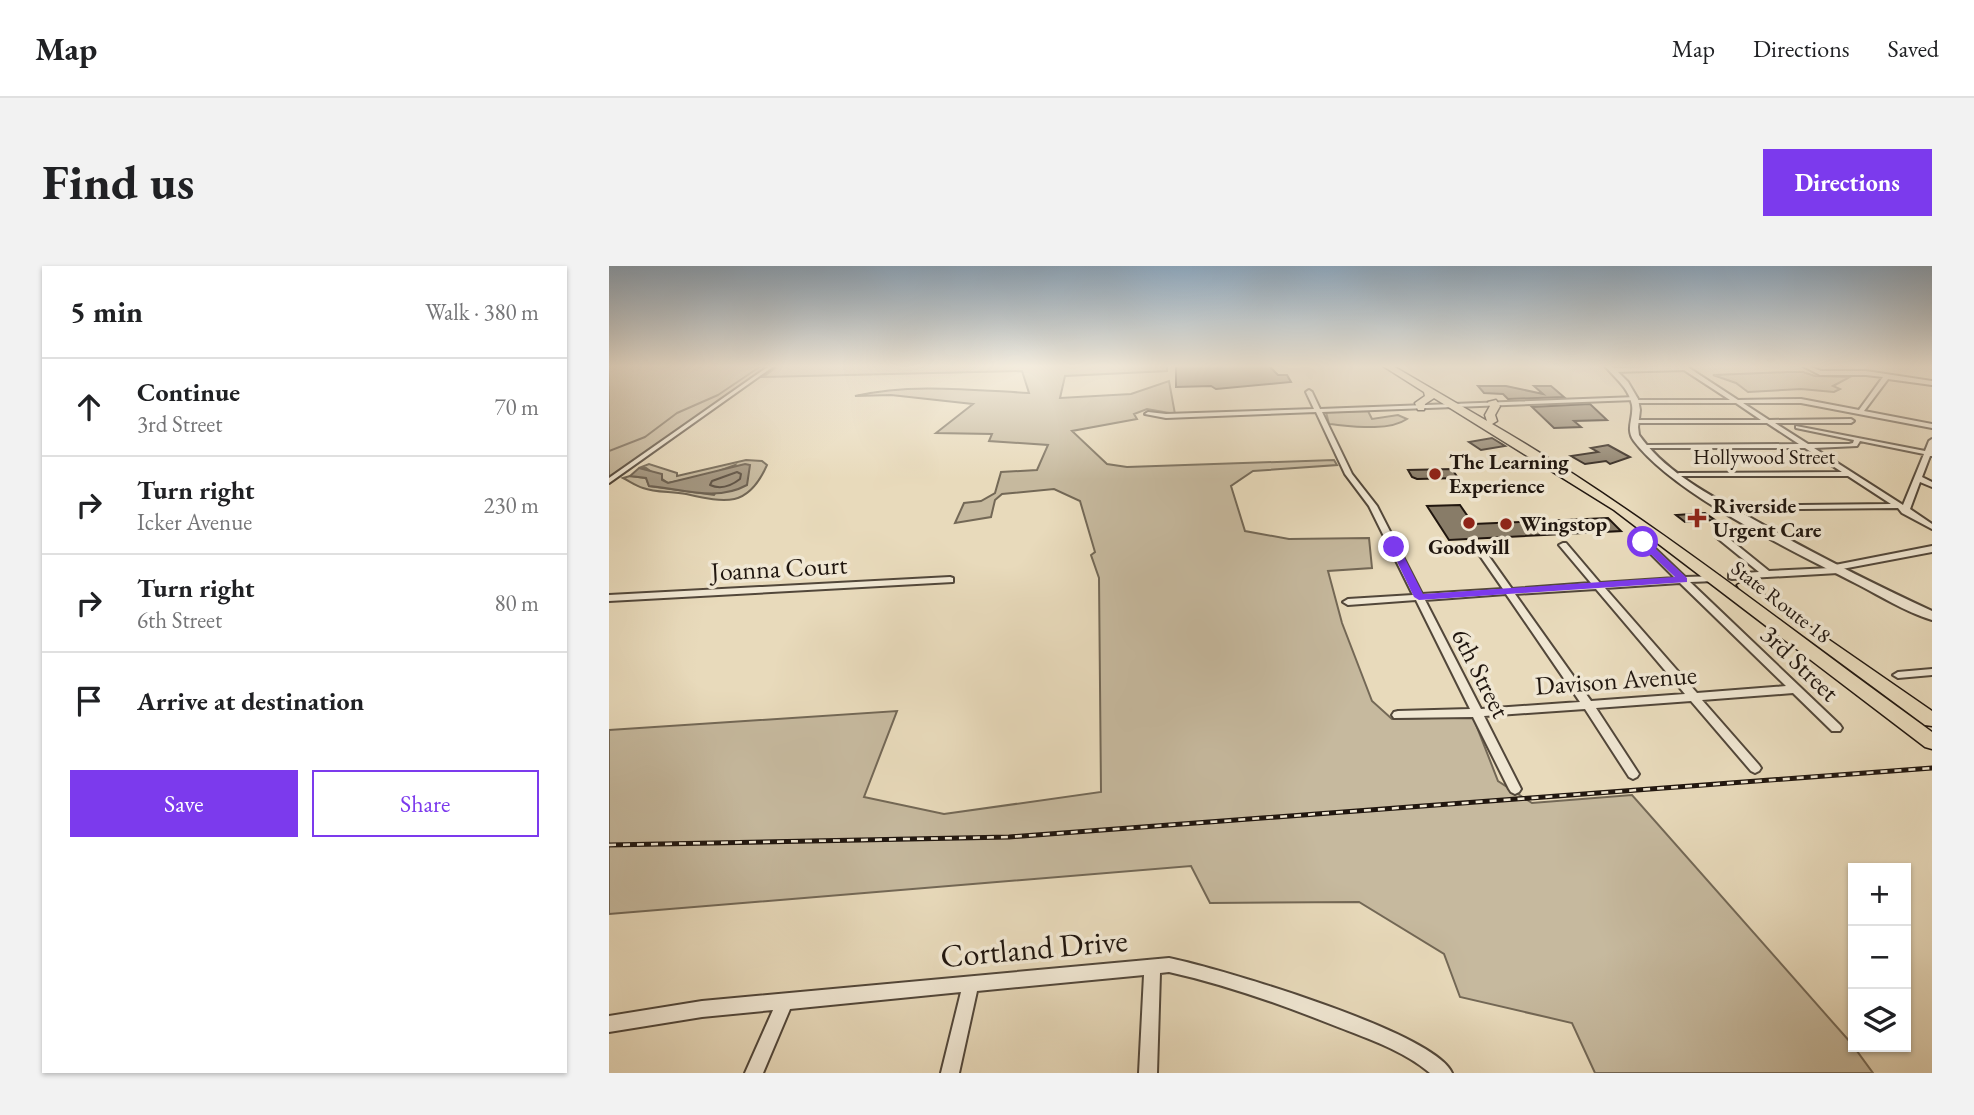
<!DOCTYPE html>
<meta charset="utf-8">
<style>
body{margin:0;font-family:"EB Garamond",serif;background:#f2f2f2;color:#202124}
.controls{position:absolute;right:21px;bottom:21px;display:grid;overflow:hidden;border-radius:0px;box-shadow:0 2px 5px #0004}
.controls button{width:63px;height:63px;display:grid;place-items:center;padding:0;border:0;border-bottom:2px solid #e0e0e0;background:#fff;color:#202124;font:35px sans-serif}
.stop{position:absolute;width:21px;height:21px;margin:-16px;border:5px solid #7c3aed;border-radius:50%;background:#fff}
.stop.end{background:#7c3aed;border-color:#fff;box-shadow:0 2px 7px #0008}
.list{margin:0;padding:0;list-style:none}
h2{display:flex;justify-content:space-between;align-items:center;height:91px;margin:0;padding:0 28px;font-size:30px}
h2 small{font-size:23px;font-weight:400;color:#757577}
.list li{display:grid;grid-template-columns:46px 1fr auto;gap:21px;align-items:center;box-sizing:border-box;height:98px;padding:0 28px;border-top:2px solid #e0e0e0}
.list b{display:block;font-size:26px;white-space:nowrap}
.list p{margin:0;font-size:23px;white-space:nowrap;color:#757577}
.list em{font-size:23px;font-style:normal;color:#757577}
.actions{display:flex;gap:14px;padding:21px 28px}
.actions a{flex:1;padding:16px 0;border:2px solid #7c3aed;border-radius:0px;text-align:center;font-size:24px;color:#7c3aed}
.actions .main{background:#7c3aed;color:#fff}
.icon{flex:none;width:38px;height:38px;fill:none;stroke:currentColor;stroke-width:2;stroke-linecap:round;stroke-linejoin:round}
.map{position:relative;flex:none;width:1323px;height:807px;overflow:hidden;border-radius:0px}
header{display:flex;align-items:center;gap:42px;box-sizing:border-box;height:98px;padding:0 35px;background:#fff;border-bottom:2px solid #e0e0e0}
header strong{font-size:33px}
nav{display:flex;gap:38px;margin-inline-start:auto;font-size:24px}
.intro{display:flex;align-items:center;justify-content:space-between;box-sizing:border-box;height:168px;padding:0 42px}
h1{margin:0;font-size:49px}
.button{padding:18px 32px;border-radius:0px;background:#7c3aed;color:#fff;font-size:24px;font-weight:700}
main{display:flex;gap:42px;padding:0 42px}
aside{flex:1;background:#fff;border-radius:0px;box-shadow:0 2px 5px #0004}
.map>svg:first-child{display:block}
.green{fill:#c6b99e;stroke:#736856;stroke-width:2}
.water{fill:#a49781;stroke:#6f6353;stroke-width:2}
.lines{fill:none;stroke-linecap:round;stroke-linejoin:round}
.shore{stroke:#625648;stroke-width:2}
.stream{stroke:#6f6353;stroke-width:2}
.building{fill:#887c68;stroke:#20160f;stroke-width:2}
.minor-casing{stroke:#52473a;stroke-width:4}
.tertiary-casing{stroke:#52473a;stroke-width:4}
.trunk-casing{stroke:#20160f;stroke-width:3}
.minor{fill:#f0e7d3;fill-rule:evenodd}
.tertiary{fill:#f0e7d3;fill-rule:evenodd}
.trunk{fill:#e8dabb;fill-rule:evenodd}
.rail-casing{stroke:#20160f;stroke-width:5}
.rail{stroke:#f0e7d3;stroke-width:2.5;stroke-dasharray:7;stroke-linecap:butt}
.route{fill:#7c3aed}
.poi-dot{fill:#8f2418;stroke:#f0e7d3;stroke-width:2.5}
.labels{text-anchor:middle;stroke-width:7;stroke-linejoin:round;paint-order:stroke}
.far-street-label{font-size:21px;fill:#20160f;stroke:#f0e7d3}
.far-poi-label{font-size:21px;font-weight:bold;fill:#20160f;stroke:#f0e7d3;text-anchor:start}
.street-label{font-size:26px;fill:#20160f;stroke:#f0e7d3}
.near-street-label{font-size:32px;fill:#20160f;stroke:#f0e7d3}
</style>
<header>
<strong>Map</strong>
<nav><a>Map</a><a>Directions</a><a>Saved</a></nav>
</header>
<div class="intro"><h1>Find us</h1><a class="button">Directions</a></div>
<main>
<aside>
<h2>5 min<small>Walk · 380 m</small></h2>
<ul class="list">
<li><svg class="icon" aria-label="ahead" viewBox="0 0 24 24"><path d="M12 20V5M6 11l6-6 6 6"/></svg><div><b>Continue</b><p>3rd Street</p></div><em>70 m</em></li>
<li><svg class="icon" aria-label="right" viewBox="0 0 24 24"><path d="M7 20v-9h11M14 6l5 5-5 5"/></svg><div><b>Turn right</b><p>Icker Avenue</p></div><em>230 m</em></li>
<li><svg class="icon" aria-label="right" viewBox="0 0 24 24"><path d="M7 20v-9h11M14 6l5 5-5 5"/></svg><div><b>Turn right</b><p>6th Street</p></div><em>80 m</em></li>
<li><svg class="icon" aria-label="arrive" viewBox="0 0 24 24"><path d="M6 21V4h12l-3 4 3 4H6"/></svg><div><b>Arrive at destination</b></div></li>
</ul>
<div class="actions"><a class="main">Save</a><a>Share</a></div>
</aside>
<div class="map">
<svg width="1323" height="807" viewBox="0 0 1323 807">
<rect width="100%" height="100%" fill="#e8dabb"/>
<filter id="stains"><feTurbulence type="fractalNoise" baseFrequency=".00286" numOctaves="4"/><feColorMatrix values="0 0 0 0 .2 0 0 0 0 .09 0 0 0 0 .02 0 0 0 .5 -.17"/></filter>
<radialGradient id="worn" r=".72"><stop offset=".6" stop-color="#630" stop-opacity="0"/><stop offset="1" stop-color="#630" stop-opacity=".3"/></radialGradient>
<!-- green -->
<path class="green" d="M0,100H163L97,148L0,212Z
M169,100H558V105L456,110L451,132L522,128L560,115L566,148L538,143L525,148L528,153L463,165L498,198L518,201L725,194L728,199L644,205L622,220L636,265L680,273L760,272L763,302L719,305L733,357L763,435L783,453L864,451L889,515L923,537L1023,529L1242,777L1264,807H986L963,757L851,731L835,688L750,636L601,637L582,600L0,648V464L288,445L255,531L335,548L492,526L490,312L482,289L486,286L471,235L445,223L393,228L386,234L382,251L346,257L355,237L372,235L386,227L392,206L428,204L439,179L380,175L383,168L327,167L364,138L282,129L246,130C302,117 363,124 420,127L413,105L154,111Z
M1179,106H1194L1206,110L1241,111L1224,120L1231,123L1225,126L1192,123L1139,126L1127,117L1104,109Z
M759,145L763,153L789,149L798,153C779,166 742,160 720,158L717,146Z
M137,194L153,195L158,199C139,242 117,237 77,228C63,225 47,227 34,222C27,220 20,215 14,212L21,210L37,212L40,220L105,229L126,199L99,209L59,217L37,202H30L40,198L68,207V210Z"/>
<!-- water -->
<path class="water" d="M136,198L141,199L138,219C107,236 74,223 40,220L37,212L21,210L30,202L53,208V214L59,217Z"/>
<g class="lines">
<!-- shore -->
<path class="shore" d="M128,206L132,208L131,213C122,220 112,224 101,219L103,215Z"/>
<!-- stream -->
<path class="stream" d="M0,185L36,171L68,147L109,129L152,100"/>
</g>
<!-- building -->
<path class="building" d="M567,100H660L669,109H678L682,116L607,123L602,120L567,121Z
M869,120H897L934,128L925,120H942L955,131L899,133L894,128L875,127Z
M981,138L998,154L965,155L972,161L945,162L923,141Z
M883,172L896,180L872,184L860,176Z
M999,179L1021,191L1001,198L997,195L976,198L962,190L989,186L982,182Z
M843,203L849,212L808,213L803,211L799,204Z
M851,239L864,258L999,252L1012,265L840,274L818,240Z
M1096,247L1106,254L1076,256L1067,249Z"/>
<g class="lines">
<!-- minor casing -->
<g class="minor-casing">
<path id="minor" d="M160,100H165L0,217V212Z
M1077,100L1129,134L1192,133L1250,144L1274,111L1257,109H1211L1194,100H1200L1212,105H1257L1323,115V119L1279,113L1255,145L1323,158V162L1192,137H1134L1160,154L1242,153L1245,155L1242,157H1166L1199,178H1240L1244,177L1245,174L1187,162V160L1316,185L1320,175L1323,173V190H1321L1313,211L1323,216V221L1311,216L1301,243L1323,258V263L1293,247L1289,242L1114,244V240H1117L1282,238L1239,210H1068L1066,209L1070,207L1233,206L1196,182H1035V180L1037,179L1190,178L1158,157H1022V155L1024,154H1152L1127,137H1024V135L1026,134H1121L1075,104L1003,106L1000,104L1003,102ZM1251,175L1315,188L1294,239L1205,182L1248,180Z
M700,124L703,126L711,143L1027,131L1028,132L1025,134L713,146L743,208L768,240L813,328L894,323L867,284L871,281L874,282L903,323L982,317L950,279L954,277H957L991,317L1066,312L1030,276L1031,274H1037L1076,311L1110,310L1111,312L1107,315L1081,316L1231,459L1233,462L1231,465H1223L1184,427L1093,434L1150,499L1152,502L1150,505L1146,507L1142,505L1082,435L987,442L1030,508L1028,511L1024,513L1020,511L976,443L875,450L912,523L910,526L906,528L902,526L900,523L864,451L785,452L783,449L785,446L789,445L861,443L807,334L739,339L734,336L739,333L804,329L760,240L736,208L707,146L557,152L536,148L539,146L557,148L705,143L697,126ZM1071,317L1177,420L1088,427L996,322ZM987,323L1076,428L982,435L906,328ZM897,328L971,436L872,443L816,334Z
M1107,267H1113L1160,305L1222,302L1226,299L1323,280V286L1233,303L1232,306L1229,307L1123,313L1120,312V308L1150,306L1107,271Z
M341,311L344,312V316L0,335V329Z
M1323,403V409L1289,412L1284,409L1289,406Z
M560,692C609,702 826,766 843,807H821C795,785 760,773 729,761C674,739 618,719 560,706L551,707L548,807H530L535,709L368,725L350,807H332L352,726L181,743L154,807H136L164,744L93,751L0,766V750L93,735Z"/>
</g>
<!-- tertiary casing -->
<g class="tertiary-casing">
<path id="tertiary" d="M996,100H1003L1019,116L1029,133L1031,144L1029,161L1030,169C1058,209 1110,234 1151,257C1207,289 1265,318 1323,345V354C1296,346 1270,329 1246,317C1184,285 1066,229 1025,175C1016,163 1025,152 1023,139C1020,122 1006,112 996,100Z"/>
</g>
<!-- trunk casing -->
<g class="trunk-casing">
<path id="trunk" d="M774,100H784L878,155L876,149L881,140L879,136L887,134L891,140L886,149L888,155L883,158C1039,249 1177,361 1323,466V483L1316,481L1005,244L825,132L816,138L815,144H809L806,137L816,130L815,126Z
M1135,315L1323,445V460L1316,459L1130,322L1128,319Z"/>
</g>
<!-- minor -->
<use href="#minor" class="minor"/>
<!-- tertiary -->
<use href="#tertiary" class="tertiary"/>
<!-- trunk -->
<use href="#trunk" class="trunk"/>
<!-- rail casing -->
<g class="rail-casing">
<path id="rail" d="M0,579L400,571L1323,502"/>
</g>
<!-- rail -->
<use href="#rail" class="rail"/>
</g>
<!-- sky -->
<linearGradient id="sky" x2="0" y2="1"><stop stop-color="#8da8bf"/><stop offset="0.47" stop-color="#f5eee0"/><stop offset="1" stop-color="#f5eee0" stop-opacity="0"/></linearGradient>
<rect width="1323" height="213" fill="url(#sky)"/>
<!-- route -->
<path class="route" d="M1031,274H1037L1078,312V316L810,334L805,331L781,281L789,279L814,328L1066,311L1031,278Z"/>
<!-- markers -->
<g class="poi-dot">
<circle cx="826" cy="208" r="7"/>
<path d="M1084.5 241.5h7v7h7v7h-7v7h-7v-7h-7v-7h7z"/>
<circle cx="860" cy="257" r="7"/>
<circle cx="897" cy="258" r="7"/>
</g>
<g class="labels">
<!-- far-street labels -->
<g class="far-street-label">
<text x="1155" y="198">Hollywood Street</text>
<text transform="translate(1172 336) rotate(38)" y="7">State Route 18</text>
</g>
<!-- far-poi labels -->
<g class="far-poi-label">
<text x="840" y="203">The Learning<tspan x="840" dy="24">Experience</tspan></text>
<text x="1104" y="247">Riverside<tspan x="1104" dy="24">Urgent Care</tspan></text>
<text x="911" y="265">Wingstop</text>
<text x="860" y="288" text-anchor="middle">Goodwill</text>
</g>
<!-- street labels -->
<g class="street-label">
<text transform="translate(170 302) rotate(-3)" y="9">Joanna Court</text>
<text transform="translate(1191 397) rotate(44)" y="9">3rd Street</text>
<text transform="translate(872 407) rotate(63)" y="9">6th Street</text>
<text transform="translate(1007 414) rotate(-4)" y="9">Davison Avenue</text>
</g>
<!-- near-street labels -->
<g class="near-street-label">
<text transform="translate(425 682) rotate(-5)" y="11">Cortland Drive</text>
</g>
</g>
<rect width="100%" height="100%" filter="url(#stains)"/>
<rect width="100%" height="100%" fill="url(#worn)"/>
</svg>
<div class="controls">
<button>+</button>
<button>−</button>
<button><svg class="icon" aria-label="layers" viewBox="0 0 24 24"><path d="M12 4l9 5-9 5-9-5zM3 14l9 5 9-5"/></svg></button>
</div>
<div class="stop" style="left:1034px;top:276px"></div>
<div class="stop end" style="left:785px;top:281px"></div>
</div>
</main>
